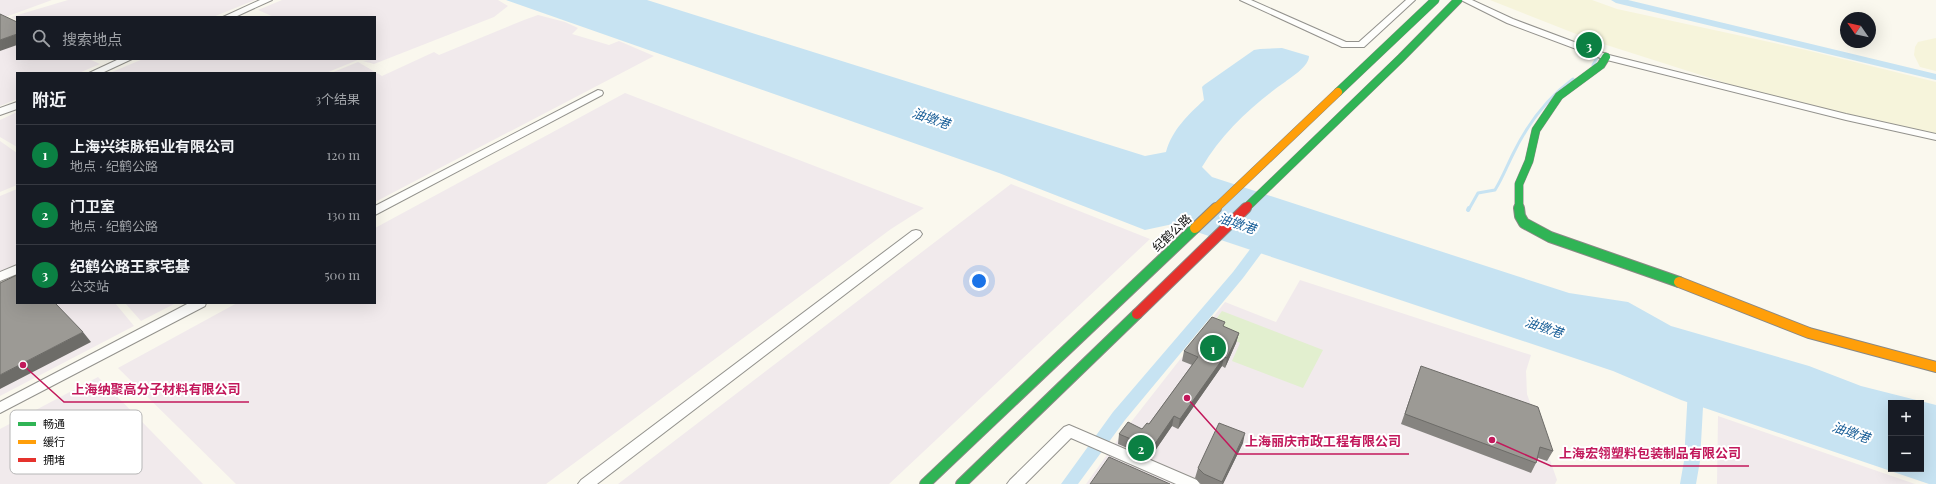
<!DOCTYPE html>
<html lang="zh">
<meta charset="utf-8">
<style>
body{margin:0;font-family:"Playfair Display","Noto Sans SC",serif;background:#20242c;color:#f1f3f6}
.controls{position:absolute;right:12px;bottom:12px;display:grid;overflow:hidden;border-radius:0px;box-shadow:0 4px 16px #0002}
.controls button{width:36px;height:36px;display:grid;place-items:center;padding:0;border:0;border-bottom:1px solid #363941;background:#171b24;color:#f1f3f6;font:20px sans-serif}
.compass{position:absolute;left:1840px;top:12px;width:36px;height:36px;border-radius:50%;background:#171b24;box-shadow:0 4px 16px #0002;rotate:304deg}
.you{position:absolute;left:979px;top:281px;width:14px;height:14px;margin:-10px;border:3px solid #fff;border-radius:50%;background:#1a73e8;box-shadow:0 0 0 6px #1a73e833}
.badge{display:grid;place-items:center;width:26px;height:26px;border-radius:50%;background:#0b8043;color:#fff;font-size:13px;font-weight:700}
.pin{position:absolute;translate:-50% -50%;border:2px solid #fff;box-shadow:0 1px 4px #0006}
.list{margin:0;padding:0;list-style:none}
h2{display:flex;justify-content:space-between;align-items:center;height:52px;margin:0;padding:0 16px;font-size:17px}
h2 small{font-size:13px;font-weight:400;color:#9ea1a6}
.list li{display:grid;grid-template-columns:26px 1fr auto;gap:12px;align-items:center;box-sizing:border-box;height:60px;padding:0 16px;border-top:1px solid #363941}
.list b{display:block;font-size:15px;white-space:nowrap}
.list p{margin:0;font-size:13px;white-space:nowrap;color:#9ea1a6}
.list em{font-size:13px;font-style:normal;color:#9ea1a6}
.icon{flex:none;width:22px;height:22px;fill:none;stroke:currentColor;stroke-width:2;stroke-linecap:round;stroke-linejoin:round}
.map{position:relative;flex:none;width:1936px;height:484px;overflow:hidden}
.search{position:absolute;background:#171b24;box-shadow:0 4px 16px #0002;left:16px;top:16px;width:360px;height:44px;display:flex;align-items:center;gap:10px;box-sizing:border-box;padding:0 14px;border-radius:0px;color:#9ea1a6;font-size:15px}
.panel{position:absolute;background:#171b24;box-shadow:0 4px 16px #0002;left:16px;top:72px;width:360px;height:232px;border-radius:0px}
.map>svg:first-child{display:block}
.industrial{fill:#f1eaec}
.farmland{fill:#f6f4db}
.green{fill:#e2efcf}
.water{fill:#c7e3f2;fill-rule:evenodd}
.lines{fill:none;stroke-linecap:round;stroke-linejoin:round}
.stream-far1{stroke:#c7e3f2;stroke-width:3}
.stream{stroke:#c7e3f2;stroke-width:4}
.canal{fill:#c7e3f2;fill-rule:evenodd}
.street-casing{stroke:#93928d;stroke-width:2}
.fast-far1-casing{stroke:#898884;stroke-width:9}
.fast-casing{stroke:#898884;stroke-width:12}
.slow-far1-casing{stroke:#898884;stroke-width:9}
.slow-casing{stroke:#898884;stroke-width:12}
.jam-far1-casing{stroke:#898884;stroke-width:9}
.jam-casing{stroke:#898884;stroke-width:12}
.street{fill:#fefefc;fill-rule:evenodd}
.fast-far1{stroke:#30b455;stroke-width:8}
.fast{stroke:#30b455;stroke-width:10}
.slow-far1{stroke:#ff9f0a;stroke-width:8}
.slow{stroke:#ff9f0a;stroke-width:10}
.jam-far1{stroke:#e5322d;stroke-width:8}
.jam{stroke:#e5322d;stroke-width:10}
.wall{fill:#868480}
.shaded-wall{fill:#6d6c68}
.building{fill:#9c9a95;stroke:#6d6c68}
.labels{text-anchor:middle;stroke-width:4;stroke-linejoin:round;paint-order:stroke}
.street-label{font-size:12px;fill:#0b0b0b;stroke:#fff}
.water-label{font-size:13px;font-style:italic;fill:#1a5f98;stroke:#fff}
.key{fill:#fff;stroke:#b6b6b6;stroke-width:1}
.key-label{font-size:11px;fill:#0b0b0b}
.leader{fill:none;stroke:#c2185b;stroke-width:1.5}
.callout-dot{fill:#c2185b;stroke:#fff;stroke-width:1.5}
.callout-label{font-size:13px;text-anchor:middle;font-weight:bold;fill:#c2185b;stroke:#fff;stroke-width:4;stroke-linejoin:round;paint-order:stroke}
</style>
<div class="map">
<svg width="1936" height="484" viewBox="0 0 1936 484">
<rect width="100%" height="100%" fill="#faf8ee"/>
<!-- industrial -->
<path class="industrial" d="M0,0H52L0,19Z
M68,0H255L213,17H17V20L11,17Z
M282,0H498L508,6L494,17L374,64L363,61L375,59V17H274L258,10Z
M538,15L565,22L578,28L572,34L609,45L619,41L654,56L375,202V73H331L358,62L382,76L434,52L439,55L524,20Z
M0,20L17,23V59H89L100,64L79,73H17V99L0,106Z
M143,59H360L326,73L112,72Z
M625,93L924,208L891,229L546,484H236L118,368L237,303H375V228Z
M17,112V147L0,137V120Z
M0,141L17,153V185L0,192Z
M1011,184L1150,239L889,484H618Z
M17,189V264L0,272V196Z
M1300,280L1531,355L1526,371L1527,394L1557,480L1555,484H1086L1124,431L1225,302L1276,322Z
M0,289L17,303H115L134,326L0,396Z
M125,303H176L141,321Z
M98,377L203,484H0V429Z
M1718,416L1915,484H1717Z"/>
<!-- farmland -->
<path class="farmland" d="M1490,0H1592L1617,9L1806,50L1936,82V135L1846,115L1732,85L1594,41Z
M1936,38V71L1920,67L1914,55L1915,47L1918,42Z"/>
<!-- green -->
<path class="green" d="M1222,311L1323,350L1303,388L1232,361L1240,343L1226,336L1211,326Z"/>
<!-- water -->
<path class="water" d="M506,0H647L1145,156L1166,152C1172,130 1188,115 1204,100L1202,87L1204,85L1254,50L1260,49L1282,48L1309,56C1309,66 1293,76 1285,82C1253,104 1222,133 1202,167L1212,177L1569,293L1628,302L1671,326L1809,366L1861,386L1936,405V484H1929L1681,400L1613,371L1173,224L1145,230L999,173ZM1891,403H1921V469H1891Z"/>
<g class="lines">
<!-- stream-far1 -->
<path class="stream-far1" d="M1593,65L1597,58
M1469,209L1478,193L1495,190C1502,179 1507,166 1513,154C1528,123 1546,99 1573,79"/>
<!-- stream -->
<path class="stream" d="M1468,210L1469,208"/>
<!-- canal -->
<path class="canal" d="M1611,0H1628L1936,74V80L1616,3Z
M1256,247L1261,248L1263,251L1243,278L1125,420L1078,484H1061L1113,412L1233,272L1251,248Z
M1696,383L1701,385L1704,389L1700,461L1696,484H1680L1684,461L1688,389L1691,385Z"/>
<!-- street casing -->
<g class="street-casing">
<path id="street" d="M260,0H272L235,17H223Z
M1240,0H1251L1346,42H1359L1406,0H1415L1364,47H1342Z
M1461,0H1472L1513,19L1609,55L1846,114L1936,134V140L1846,120L1603,59L1507,23Z
M119,59H132L102,73H89Z
M598,90L602,91L603,93L602,95L375,215V206Z
M17,102V109L0,115V108Z
M916,230L920,231L922,234L920,237L597,484H578L581,480L912,231Z
M17,265V274L0,281V272Z
M189,303H206L205,306L0,413V402Z
M1069,425L1197,480L1200,484H1176L1071,438L1025,484H1007L1010,480L1064,427Z"/>
</g>
<!-- fast-far1 casing -->
<g class="fast-far1-casing">
<path id="fast-far1" d="M1338,92L1435,0
M1248,206L1401,58L1458,0
M1519,209V184L1529,161L1536,130L1559,96L1601,65L1606,57"/>
</g>
<!-- fast casing -->
<g class="fast-casing">
<path id="fast" d="M1519,208L1520,216L1524,223L1550,237L1679,282
M925,484L1195,228
M961,484L1137,314"/>
</g>
<!-- slow-far1 casing -->
<g class="slow-far1-casing">
<path id="slow-far1" d="M1215,209L1338,92"/>
</g>
<!-- slow casing -->
<g class="slow-casing">
<path id="slow" d="M1195,228L1216,208
M1679,282L1809,333L1936,367"/>
</g>
<!-- jam-far1 casing -->
<g class="jam-far1-casing">
<path id="jam-far1" d="M1245,209L1248,206"/>
</g>
<!-- jam casing -->
<g class="jam-casing">
<path id="jam" d="M1137,314L1246,208"/>
</g>
<!-- street -->
<use href="#street" class="street"/>
<!-- fast-far1 -->
<use href="#fast-far1" class="fast-far1"/>
<!-- fast -->
<use href="#fast" class="fast"/>
<!-- slow-far1 -->
<use href="#slow-far1" class="slow-far1"/>
<!-- slow -->
<use href="#slow" class="slow"/>
<!-- jam-far1 -->
<use href="#jam-far1" class="jam-far1"/>
<!-- jam -->
<use href="#jam" class="jam"/>
</g>
<!-- wall -->
<path class="wall" d="M1224,327L1239,333L1236,343L1225,368L1222,366L1178,429L1172,426L1150,458L1118,444L1119,434L1142,429L1149,424L1192,365L1182,361L1184,351Z
M1421,366L1553,451L1547,461L1538,458L1536,463L1531,473L1401,424Z
M1243,443L1223,484H1201L1195,478L1198,468Z"/>
<!-- shaded-wall -->
<path class="shaded-wall" d="M17,34V45L0,51V40Z
M83,332L91,342L0,389V375Z
M1239,333L1236,343L1225,368L1227,358Z
M1224,357L1222,366L1178,429L1180,419Z
M1174,416L1172,426L1150,458L1152,448Z
M1245,433L1243,443L1223,484H1222Z"/>
<!-- building -->
<path class="building" d="M0,14L17,22V34L0,40Z
M17,275V303H55L83,332L0,375V283Z
M1212,317L1225,322L1223,326L1239,333L1227,358L1224,357L1180,419L1174,416L1152,448L1119,434L1128,422L1142,429L1147,423L1149,424L1198,357L1184,351Z
M1421,366L1538,407L1553,451L1540,447L1536,463L1405,414Z
M1219,423L1245,433L1222,482L1204,474L1198,468Z
M1109,457L1170,484H1090Z"/>
<g class="labels">
<!-- street labels -->
<g class="street-label">
<text transform="translate(1172 233) rotate(-43)" y="4">纪鹤公路</text>
</g>
<!-- water labels -->
<g class="water-label">
<text transform="translate(931 118) rotate(19)" y="5">油墩港</text>
<text transform="translate(1237 223) rotate(19)" y="5">油墩港</text>
<text transform="translate(1544 327) rotate(19)" y="5">油墩港</text>
<text transform="translate(1851 432) rotate(19)" y="5">油墩港</text>
</g>
</g>
<!-- legend -->
<rect x="10" y="410" width="132" height="64" rx="6" class="key"/>
<rect x="18" y="422" width="18" height="4" fill="#30b455"/>
<rect x="18" y="440" width="18" height="4" fill="#ff9f0a"/>
<rect x="18" y="458" width="18" height="4" fill="#e5322d"/>
<g class="key-label">
<text x="43" y="428">畅通</text>
<text x="43" y="446">缓行</text>
<text x="43" y="464">拥堵</text>
</g>
<!-- callouts -->
<path class="leader" d="M23 365L64 402H249M1187 398L1237 454H1409M1492 440L1551 466H1749"/>
<g class="callout-dot">
<circle cx="23" cy="365" r="4"/>
<circle cx="1187" cy="398" r="4"/>
<circle cx="1492" cy="440" r="4"/>
</g>
<g class="callout-label">
<text x="156" y="394">上海纳聚高分子材料有限公司</text>
<text x="1323" y="446">上海丽庆市政工程有限公司</text>
<text x="1650" y="458">上海宏翎塑料包装制品有限公司</text>
</g>
</svg>
<div class="controls">
<button>+</button>
<button>−</button>
</div>
<svg class="compass" viewBox="-18 -18 36 36"><path d="M0-13l5 13h-10z" fill="#e53935"/><path d="M0 13l5-13h-10z" fill="#9ea1a6"/></svg>
<div class="you"></div>
<div class="pin badge" style="left:1213px;top:348px">1</div>
<div class="pin badge" style="left:1141px;top:448px">2</div>
<div class="pin badge" style="left:1589px;top:45px">3</div>
<div class="search"><svg class="icon" aria-label="search" viewBox="0 0 24 24"><circle cx="10" cy="10" r="6"/><path d="M15 15l6 6"/></svg>搜索地点</div>
<section class="panel">
<h2>附近<small>3个结果</small></h2>
<ul class="list">
<li><span class="badge">1</span><div><b>上海兴柒脉铝业有限公司</b><p>地点 · 纪鹤公路</p></div><em>120 m</em></li>
<li><span class="badge">2</span><div><b>门卫室</b><p>地点 · 纪鹤公路</p></div><em>130 m</em></li>
<li><span class="badge">3</span><div><b>纪鹤公路王家宅基</b><p>公交站</p></div><em>500 m</em></li>
</ul>
</section>
</div>
